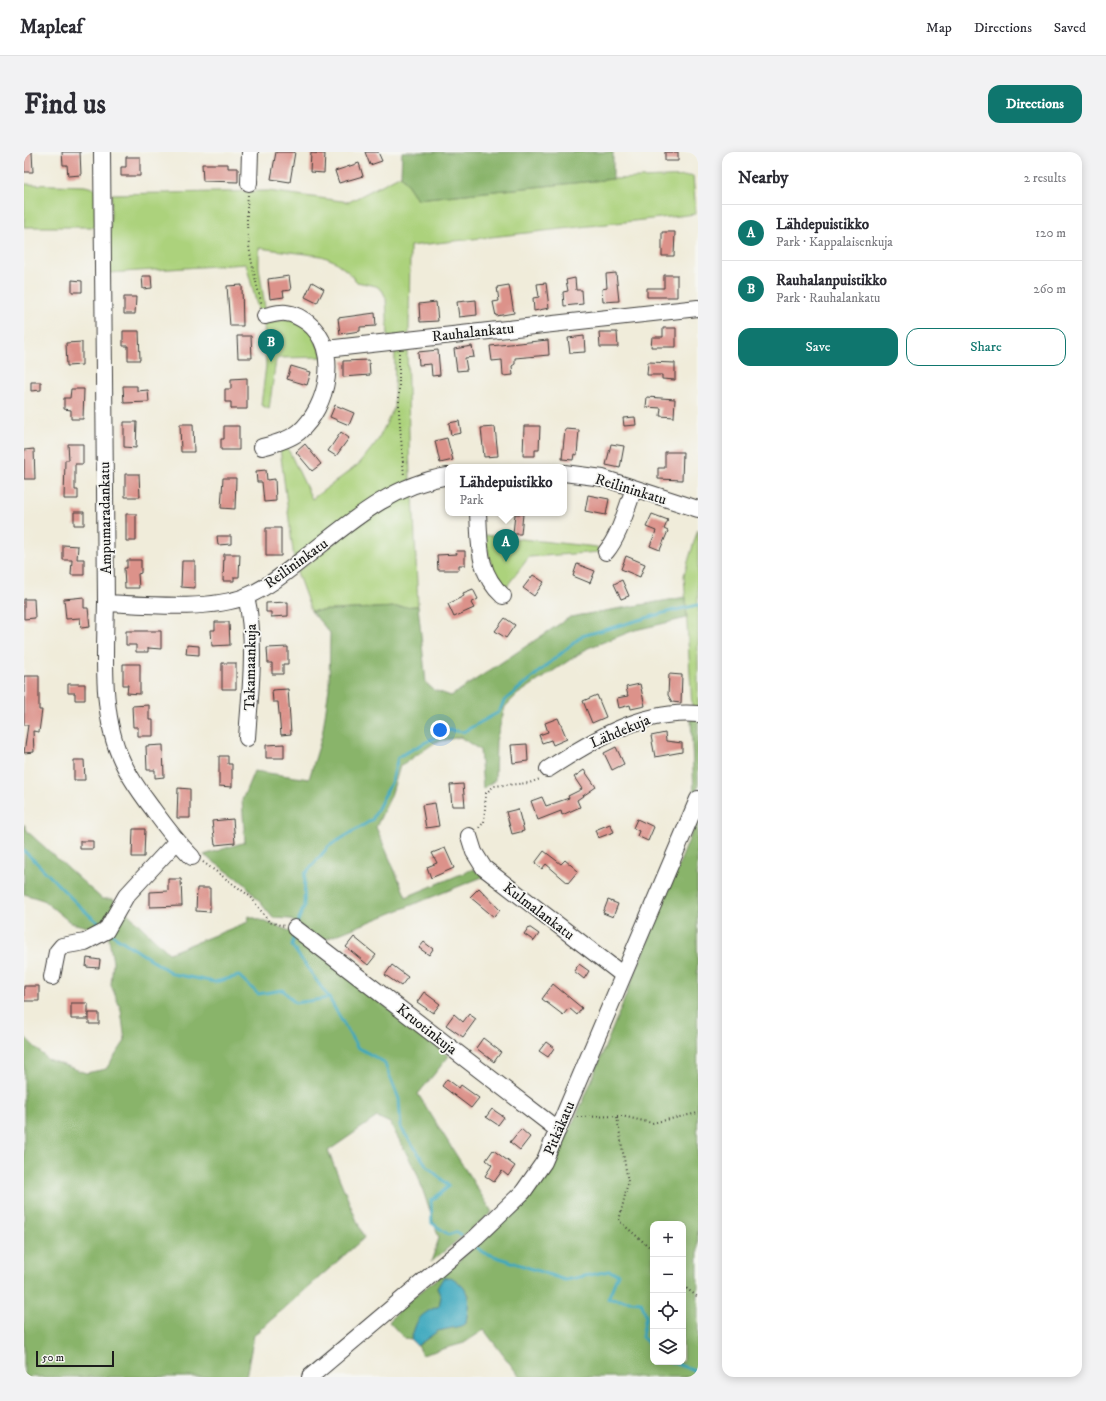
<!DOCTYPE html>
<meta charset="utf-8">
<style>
body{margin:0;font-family:"IM FELL DW Pica",serif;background:#f2f2f3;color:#2b2b33}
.controls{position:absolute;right:12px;bottom:12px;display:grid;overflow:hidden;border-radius:8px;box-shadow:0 2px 10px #0003}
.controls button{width:36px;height:36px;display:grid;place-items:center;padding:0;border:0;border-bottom:1px solid #e1e1e2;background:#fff;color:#2b2b33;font:20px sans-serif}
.scale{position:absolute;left:12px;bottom:10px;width:78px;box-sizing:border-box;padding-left:4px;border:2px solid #1c1c1c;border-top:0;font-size:11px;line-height:14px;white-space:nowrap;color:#1c1c1c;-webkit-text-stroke:3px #f6f6f2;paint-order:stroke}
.you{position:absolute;left:416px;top:578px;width:14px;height:14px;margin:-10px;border:3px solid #fff;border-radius:50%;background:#1a73e8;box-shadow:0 0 0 6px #1a73e833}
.badge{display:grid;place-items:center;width:26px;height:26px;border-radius:50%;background:#0f766e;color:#fff;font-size:13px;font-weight:700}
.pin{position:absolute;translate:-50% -33px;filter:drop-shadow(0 1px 2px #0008)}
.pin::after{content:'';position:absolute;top:21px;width:14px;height:12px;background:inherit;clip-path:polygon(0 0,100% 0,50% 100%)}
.popup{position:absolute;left:421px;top:312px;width:122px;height:52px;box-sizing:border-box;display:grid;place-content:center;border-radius:8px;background:#fff;filter:drop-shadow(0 1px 3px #0005);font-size:13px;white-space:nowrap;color:#7c7c81}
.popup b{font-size:15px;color:#2b2b33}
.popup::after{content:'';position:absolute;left:50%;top:100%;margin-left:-8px;border:8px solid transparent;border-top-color:#fff}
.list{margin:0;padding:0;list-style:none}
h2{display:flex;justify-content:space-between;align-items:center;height:52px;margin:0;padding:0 16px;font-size:17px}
h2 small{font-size:13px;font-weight:400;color:#7c7c81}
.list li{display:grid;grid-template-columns:26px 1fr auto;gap:12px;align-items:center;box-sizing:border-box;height:56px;padding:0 16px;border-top:1px solid #e1e1e2}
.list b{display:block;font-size:15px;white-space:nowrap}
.list p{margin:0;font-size:13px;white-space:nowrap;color:#7c7c81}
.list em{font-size:13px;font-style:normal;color:#7c7c81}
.actions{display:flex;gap:8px;padding:12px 16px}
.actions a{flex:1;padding:9px 0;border:1px solid #0f766e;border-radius:12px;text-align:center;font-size:14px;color:#0f766e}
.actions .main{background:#0f766e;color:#fff}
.icon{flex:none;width:22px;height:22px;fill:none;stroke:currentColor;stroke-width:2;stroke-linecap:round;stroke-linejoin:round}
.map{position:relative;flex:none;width:674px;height:1225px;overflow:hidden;border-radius:12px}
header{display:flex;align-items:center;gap:24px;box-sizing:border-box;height:56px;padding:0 20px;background:#fff;border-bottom:1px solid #e1e1e2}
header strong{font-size:19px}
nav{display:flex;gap:22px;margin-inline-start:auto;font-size:14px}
.intro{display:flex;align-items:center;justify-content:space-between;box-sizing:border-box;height:96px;padding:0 24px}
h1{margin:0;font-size:28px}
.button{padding:10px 18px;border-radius:12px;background:#0f766e;color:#fff;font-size:14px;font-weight:700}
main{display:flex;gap:24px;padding:0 24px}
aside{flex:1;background:#fff;border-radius:12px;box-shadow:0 2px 10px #0003}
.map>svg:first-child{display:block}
.green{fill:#acd27b;stroke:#64774c}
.forest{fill:#89b46b;stroke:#526844;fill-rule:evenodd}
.water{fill:#3ea8be;stroke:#2d626d}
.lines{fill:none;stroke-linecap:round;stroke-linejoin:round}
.stream{stroke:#3ea8be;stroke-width:3}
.building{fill:#dc928a}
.minor-casing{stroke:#3c3b38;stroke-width:18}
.path{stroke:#3c3b38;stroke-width:2;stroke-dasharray:1 3;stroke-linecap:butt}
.minor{stroke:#fff;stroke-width:16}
.labels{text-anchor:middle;stroke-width:3.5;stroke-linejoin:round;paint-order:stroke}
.street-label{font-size:15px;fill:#1c1c1c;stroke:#f6f6f2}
</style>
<header>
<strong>Mapleaf</strong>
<nav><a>Map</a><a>Directions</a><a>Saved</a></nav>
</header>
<div class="intro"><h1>Find us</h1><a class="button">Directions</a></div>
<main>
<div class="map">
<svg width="674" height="1225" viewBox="0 0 674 1225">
<rect width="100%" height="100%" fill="#f6f6f2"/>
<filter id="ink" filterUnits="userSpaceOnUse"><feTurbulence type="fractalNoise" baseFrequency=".025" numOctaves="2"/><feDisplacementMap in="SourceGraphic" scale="8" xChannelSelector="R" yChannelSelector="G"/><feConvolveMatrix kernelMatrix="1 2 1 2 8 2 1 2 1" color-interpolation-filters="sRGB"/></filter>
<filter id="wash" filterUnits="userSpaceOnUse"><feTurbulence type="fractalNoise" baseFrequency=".012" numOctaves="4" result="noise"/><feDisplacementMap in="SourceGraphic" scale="16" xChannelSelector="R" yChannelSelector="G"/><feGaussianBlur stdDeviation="0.9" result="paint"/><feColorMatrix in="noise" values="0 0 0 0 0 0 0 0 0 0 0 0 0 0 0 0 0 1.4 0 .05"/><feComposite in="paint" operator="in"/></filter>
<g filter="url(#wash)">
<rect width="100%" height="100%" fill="#f0ecda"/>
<!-- green -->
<path class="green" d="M377,23L393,47L589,27L669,24L672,62L386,94L385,182L364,185L362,146L358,138L352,134L333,130L323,119L310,109L298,104L235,96V115L241,156L235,161L222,112L84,121L88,42L244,39L325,50Z
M0,32L61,34L73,37V75H0Z
M268,166L287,178L299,205L255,206L252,208L245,257L237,253L242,214L240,171Z
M383,193L386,328L270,407L256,297L263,295L288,347L335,312L354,288L370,256L371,194Z
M389,341L394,454L287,459L273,420C311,391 346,359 389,341Z
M674,377V556L668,555L660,423Z
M460,383L573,395L576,400L505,405L483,434L471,427Z"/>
<!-- forest -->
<path class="forest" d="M378,0H589V27L393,47L377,23Z
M662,445L663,466L611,478L564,496L494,542L481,555L472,589L471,628L459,637L456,598L436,585L412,590L376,614L367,644L352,675L382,745L449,717L461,724L297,789L266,767L249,766L221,732L180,703L221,690L218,648L230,619L285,627L298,584L305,536L306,481L287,459L394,454L402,531L410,538L427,544L546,465Z
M667,565L674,566V635L670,644Z
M673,668L674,1225H496L460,1178L440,1191L398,1203L393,1194L414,1179L442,1171L445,1142L413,1136L417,1145L415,1154C396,1162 392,1169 387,1188L381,1187L365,1170L377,1155L428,1115L506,1045L531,1008L560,947ZM629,1072H659V1210H629Z
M0,672L4,680L78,747H89L93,751L76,778L47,771L19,748L0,742Z
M99,757L145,801L224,770L225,764L266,779L425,904L394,942L468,1060L407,1110L415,1086L393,1021L366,971L353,965L304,999L340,1086L230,1183L222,1225H0V884L23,907L62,921L82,917L101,889L97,858L87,833L89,810L84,782Z"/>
<!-- water -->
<path class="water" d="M427,1125C449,1139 445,1148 442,1171L437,1174L414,1179L393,1194L387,1188C393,1167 394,1163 415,1154L417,1145L413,1136L419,1126Z"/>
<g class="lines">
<!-- stream -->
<path class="stream" d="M0,699C26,722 48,750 76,772
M273,771L280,755L281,722L305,694L348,668L368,629L374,605L425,578L439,580L475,560L480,549L558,484L647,459L674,453
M270,782L268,794L305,846
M89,783L149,822L191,830L215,824L234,842L259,838L271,851L305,846L333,895L360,910L375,947L377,976L403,1014L425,1034L407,1049L408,1071L425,1083L432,1080L437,1083
M452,1095L461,1101L541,1128L585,1119L594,1122L584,1147L617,1150L622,1163L618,1185L629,1196
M647,1210L674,1220"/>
</g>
<g id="blocks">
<!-- building -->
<path class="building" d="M0,0H8L9,20H0Z
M38,0H56L57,23L44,24L43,13H39Z
M252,0H271L266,30L247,27Z
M341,0H354L358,9L346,13Z
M641,0H654V9H641Z
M287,1L301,2L300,21L286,20Z
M102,5H116V24H97V15H102Z
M335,11L339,24L315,31L311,19Z
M178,12H204V16H214V30L179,29Z
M638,80H651L650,104H638Z
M592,121L595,149L579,150L578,137L583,136L582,122Z
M640,123H653V145H623V136H640Z
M118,124H127L128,136L119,137Z
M265,124L267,138L259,139L260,145L246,147L244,127Z
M551,126L552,138H558L559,152L540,154L539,140L544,139L542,128Z
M48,128L58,129V140H48Z
M288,130L300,137L293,151L281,145Z
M522,131L525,156L510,159L509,146L515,145L513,132Z
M218,133L219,174H206L203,134Z
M485,133L490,161L472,164L469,150L475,149L473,135Z
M100,145H112L111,162H100Z
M452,148L453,163L435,165L433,150Z
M412,150L414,169L396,170L395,152Z
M351,161L352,174L336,175V179L316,182L314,166Z
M639,176H652V195H627L628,185H639Z
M99,179H115L116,208H104V194H99Z
M575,180H593L594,195H576Z
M213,184H227L228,206H214Z
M560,184L561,200L546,201L544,186Z
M524,188L525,203L491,206V212L488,214L489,223L479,224L478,208L468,209L466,194Z
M58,190V213L43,214L42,191Z
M448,194L450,205L441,206L443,218L433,219L430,197Z
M414,198L416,223L408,224L407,212L395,213L394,200Z
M345,208L346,223L319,225V209Z
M624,210L651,211V228L638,227V223H623Z
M267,214L287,220L283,233L263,227Z
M223,226V257H207V250H201V237H207V227Z
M7,230H17V238L7,239Z
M99,234H113V239L124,238L125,250L100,251Z
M47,237H60L59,267H47V258L40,257V246H46Z
M623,245L651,247L650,265L636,264L637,256L622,255Z
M311,253L330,261L325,273L306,265Z
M611,265L612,273L600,274L599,266Z
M435,269L437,281L427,283L425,271Z
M100,270H113L112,296L100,295Z
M156,272H169L170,300H157Z
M200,274H215V298H197V287H200Z
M500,274H516L515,298H511V304H499Z
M471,275L474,304L460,305L457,276Z
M541,277L555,278L553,303L550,302L549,308L538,307Z
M317,280L325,286L312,304L304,299Z
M423,286L429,308L416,311L411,289Z
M44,292H59V312H51V338H54V347H40L41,308H45Z
M281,292L297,312L288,319L272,300Z
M587,292L600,294L596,316L582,313Z
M10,297L11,327H0V298Z
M641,300H659L658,328L634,327V316H641Z
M242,318L243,328L251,327L252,349L240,350L238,330H233L232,319Z
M101,322H115L116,345H101Z
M199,326H212L211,357L197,356Z
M564,343L585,347L582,363L561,359Z
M50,360H60V373H50Z
M102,362H112V389H102Z
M491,362H499L497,382H489Z
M628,362L644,368L640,377L644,379L636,398L626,394L632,379L622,375Z
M242,376H257V404H242Z
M193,384H207V392L194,393Z
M39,393L54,394L53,407H60V423H47L48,408H39Z
M432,399H441V413H435V418H414L413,403L433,402Z
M200,402H216L215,425H210V429H199Z
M602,404L621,412L616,425L597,417Z
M103,408H117V421L114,422L115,436H101L100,416H103Z
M158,409H171V436L157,435Z
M553,412L571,419L566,431L549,424Z
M509,423L520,430L510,444L499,436Z
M598,428L605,444L597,447L590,432Z
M449,437L454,447L447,451L450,456L430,465L424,452L440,444L439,441Z
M60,445V456H64L66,475L57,476L56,466L42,467L40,447Z
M0,447H10L11,466L0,467Z
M264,450V464L247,465V460H242V451Z
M481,466L491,473L482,486L471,479Z
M191,470H205L206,493L188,494L187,478H191Z
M102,479H137V497L124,496V500H112V493H102Z
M163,493L175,494V503L162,502Z
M264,495V512H259V522H248V511H244L243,496Z
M198,511H212V537H198Z
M99,512H116V542L103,541L104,533H99Z
M645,522L658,523L657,551L648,550L644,543Z
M0,524H15V558H18L15,580L9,579L10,600L0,601L4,573H0Z
M44,532H61V548H51V541H44Z
M616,532L621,554L607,557L606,553L595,556L593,546L604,544L602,535Z
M264,537L267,582L257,583L254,550H249L248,538Z
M573,543L582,565L568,571L559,549Z
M125,553V568H129V584H114V575H109L108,554Z
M534,566L543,587L529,593L527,588L518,591L515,583L524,580L521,571Z
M641,581L642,589L658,591V600L631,605L627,584Z
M260,592V606H242V593Z
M503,592L504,609L489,611L487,593Z
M139,593L140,625L131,626V618H123L122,594Z
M592,595L600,612L588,618L580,601Z
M195,604H204V612H208V635L195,634Z
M50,608H60L61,628H50Z
M560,618L572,635L553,648L556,655L538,663L537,659L514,668L507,649L518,645L522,654L545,646L544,644L558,637L550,625Z
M439,632L441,654H428L426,633Z
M154,636L166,637V666H153Z
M411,651L415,674L402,676L398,653Z
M494,657L500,679L488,682L482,660Z
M209,667L211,691L191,693L188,669Z
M613,667L630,675L624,689L613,684L615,679L609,676Z
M586,672L590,680L574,686L571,678Z
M109,677H121L120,705H108Z
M56,689H69V697H56Z
M421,696L430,716L407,726L403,715L413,711L408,701Z
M520,699L537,712L541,708L554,719L544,731L522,712L518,717L511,711Z
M144,727H157L158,754L126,755V740L144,739Z
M173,736H186V760L172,759Z
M455,736L476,758L470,765L446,745Z
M584,748L594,752L589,765L579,761Z
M505,775L515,782L510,789L500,782Z
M330,785L352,803L344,813L322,795Z
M400,790L409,797L405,803L395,796Z
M63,806L76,808L75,816L62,815Z
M555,812L565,819L560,827L550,819Z
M368,813L384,825L377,834L361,823Z
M529,832L558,856L553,863L545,856L539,863L518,847Z
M0,834H15V849H0Z
M400,840L416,852L409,861L393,850Z
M47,851H64V867H47Z
M65,861H75V872H65Z
M430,862L439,870L445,862L452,867L439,885L422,873Z
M459,886L477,900L470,910L452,896Z
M522,890L530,896L524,905L515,899Z
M423,927L435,936L437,933L455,946L447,956L418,934Z
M468,957L480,965L474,973L462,965Z
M497,977L506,985L496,998L486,990Z
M469,998L491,1014L484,1024L478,1019L470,1030L461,1024L468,1013L462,1008Z"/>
</g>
</g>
<g filter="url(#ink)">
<use href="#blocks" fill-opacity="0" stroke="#3c3b38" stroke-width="1"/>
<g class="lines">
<!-- minor casing -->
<g class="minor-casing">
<path id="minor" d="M78,0L82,451C81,498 77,559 95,602C103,622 115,639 128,656C141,674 153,690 168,705
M225,31L226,0
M302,197L674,156
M238,295C250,292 265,288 275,280C304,255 317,197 284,171C277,166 271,162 262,161C255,160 247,163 241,164
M540,321L579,326L674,357
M454,361C456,393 453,420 479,444
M582,400C596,383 602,357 610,337
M222,444C233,491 226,539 223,586
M82,451C122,453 186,459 223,444C244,435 261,421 279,407C324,372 366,333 424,324
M524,617C569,588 618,557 674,562
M445,684L450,700L460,716L599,823
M271,776L534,978
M28,825L33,800L38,794L61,790L82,779L102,744L152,690
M286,1225L452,1085L499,1040L520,1010L674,647"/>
</g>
<!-- path -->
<path class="path" d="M224,43C220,83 228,115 238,153
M375,201V260L380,324
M455,676L460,670L462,641L470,634L505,631L516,627
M179,710L227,745L245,770L260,774
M553,965L598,964L628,971L674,961
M593,965L604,1030L595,1069L629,1098
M659,1129L663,1137L674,1145"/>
<!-- minor -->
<use href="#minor" class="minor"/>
</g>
</g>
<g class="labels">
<!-- street labels -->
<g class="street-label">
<text transform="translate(449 180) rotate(-6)" y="5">Rauhalankatu</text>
<text transform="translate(607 337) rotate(17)" y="5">Reilininkatu</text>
<text transform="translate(81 366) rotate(-91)" y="5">Ampumaradankatu</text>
<text transform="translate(272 411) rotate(-36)" y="5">Reilininkatu</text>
<text transform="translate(226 515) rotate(-89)" y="5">Takamaankuja</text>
<text transform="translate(596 579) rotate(-23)" y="5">Lähdekuja</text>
<text transform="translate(515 759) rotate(37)" y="5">Kulmalankatu</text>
<text transform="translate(403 877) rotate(38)" y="5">Kruotinkuja</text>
<text transform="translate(535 976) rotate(-67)" y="5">Pitkäkatu</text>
</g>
</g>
</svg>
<div class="controls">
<button>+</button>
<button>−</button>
<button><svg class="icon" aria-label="locate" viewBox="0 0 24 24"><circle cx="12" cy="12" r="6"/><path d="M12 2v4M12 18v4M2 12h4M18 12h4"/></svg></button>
<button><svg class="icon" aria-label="layers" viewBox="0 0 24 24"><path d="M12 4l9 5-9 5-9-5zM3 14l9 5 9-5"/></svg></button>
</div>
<div class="scale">50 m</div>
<div class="you"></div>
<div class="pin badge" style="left:482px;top:410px">A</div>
<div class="popup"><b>Lähdepuistikko</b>Park</div>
<div class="pin badge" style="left:247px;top:210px">B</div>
</div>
<aside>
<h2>Nearby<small>2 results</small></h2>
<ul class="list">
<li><span class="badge">A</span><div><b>Lähdepuistikko</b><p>Park · Kappalaisenkuja</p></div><em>120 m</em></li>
<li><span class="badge">B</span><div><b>Rauhalanpuistikko</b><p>Park · Rauhalankatu</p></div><em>260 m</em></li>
</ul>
<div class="actions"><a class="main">Save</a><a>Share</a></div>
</aside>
</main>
